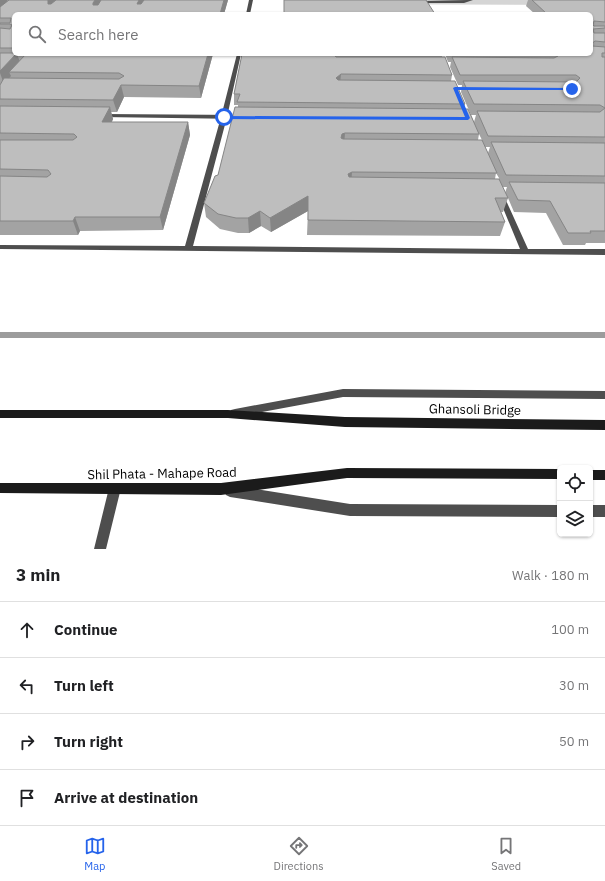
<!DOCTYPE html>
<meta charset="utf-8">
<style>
body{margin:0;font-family:"IBM Plex Sans",sans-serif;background:#f2f2f2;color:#202124}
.controls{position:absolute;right:12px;bottom:12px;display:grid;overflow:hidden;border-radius:6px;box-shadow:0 1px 3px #0004}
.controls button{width:36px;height:36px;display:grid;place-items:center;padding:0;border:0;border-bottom:1px solid #e0e0e0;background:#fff;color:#202124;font:20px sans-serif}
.stop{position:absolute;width:12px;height:12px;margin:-9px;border:3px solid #2563eb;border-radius:50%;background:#fff}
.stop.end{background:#2563eb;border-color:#fff;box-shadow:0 1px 4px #0008}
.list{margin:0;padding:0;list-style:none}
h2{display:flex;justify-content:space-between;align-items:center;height:52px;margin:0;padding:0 16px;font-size:17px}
h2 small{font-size:13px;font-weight:400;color:#757577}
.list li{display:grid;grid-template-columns:26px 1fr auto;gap:12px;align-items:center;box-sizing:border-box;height:56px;padding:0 16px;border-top:1px solid #e0e0e0}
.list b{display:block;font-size:15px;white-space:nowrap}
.list em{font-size:13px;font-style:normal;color:#757577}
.icon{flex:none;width:22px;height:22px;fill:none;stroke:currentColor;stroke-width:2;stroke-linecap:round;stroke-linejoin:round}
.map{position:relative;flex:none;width:605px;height:549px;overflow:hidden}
.search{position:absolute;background:#fff;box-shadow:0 1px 3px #0004;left:12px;right:12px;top:12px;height:44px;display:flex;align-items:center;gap:10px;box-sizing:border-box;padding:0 14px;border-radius:6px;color:#757577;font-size:15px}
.sheet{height:276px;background:#fff}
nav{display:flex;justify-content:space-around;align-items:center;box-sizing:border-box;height:56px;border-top:1px solid #e0e0e0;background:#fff;font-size:11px;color:#757577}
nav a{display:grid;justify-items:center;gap:2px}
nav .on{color:#2563eb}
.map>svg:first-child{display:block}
.green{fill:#d5d5d5}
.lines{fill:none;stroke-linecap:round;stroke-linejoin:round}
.stream{fill:#9c9c9c;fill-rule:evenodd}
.service{fill:#4e4e4e;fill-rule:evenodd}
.minor{fill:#4e4e4e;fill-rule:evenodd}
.tertiary{fill:#4e4e4e;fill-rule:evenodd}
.secondary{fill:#1b1b1b;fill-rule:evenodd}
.wall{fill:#a3a3a3;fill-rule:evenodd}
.shaded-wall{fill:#858585}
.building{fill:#bebebe;stroke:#858585}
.route{fill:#2563eb}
.labels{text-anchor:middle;stroke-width:3;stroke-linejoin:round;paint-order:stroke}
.near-street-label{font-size:13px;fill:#000;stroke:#fff}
</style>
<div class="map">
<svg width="605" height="549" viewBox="0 0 605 549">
<rect width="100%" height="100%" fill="#fff"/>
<!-- green -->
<path class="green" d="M332,0H605V5L332,4Z"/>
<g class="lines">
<!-- stream -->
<path class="stream" d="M0,332H605V338H0Z"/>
<!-- service -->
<path class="service" d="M467,0H473L464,3H427L433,14H429L422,2L424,1Z
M103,114L243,115L246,117L243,119L101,117L100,116Z"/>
<!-- minor -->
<path class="minor" d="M249,0H253L250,14H246Z
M237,54H241L227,117L193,246L520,249L498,196L501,194L504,196L528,249H605V255L0,249V245L185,246L221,117Z
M115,483L119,484L121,488L106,549H94L109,488L111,484Z"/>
<!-- tertiary -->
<path class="tertiary" d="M343,389L605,391V399L343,397L235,417L231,416L230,413L231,410L235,409Z
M230,485L350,504L560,505V517L350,516L230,497L226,495L224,491L226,487Z
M590,505H605V517H590Z"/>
<!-- secondary -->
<path class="secondary" d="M0,410H228L345,417L605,420V430L345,427L228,418H0Z
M347,468L560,469V479L347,478L221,495L0,493V483H221Z
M590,470H605V480H590Z"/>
</g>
<!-- wall -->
<path class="wall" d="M0,0H228L224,14H14V54H213L201,98L124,97L117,112H111L113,119L112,122H188L190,135L163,230L80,231L78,235H0V85L1,84H0Z
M528,0H605V243H586L585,245H563L546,213L514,212L508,198L503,212H501L505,222L500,236L307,235L308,211L271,232L261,226L249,233H238L220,229L206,217L204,203L218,175L238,107V105H234V94L242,54H442V57L452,75L451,81L465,104L464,109L471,115L461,92L462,85H458L450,67L451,62H448L445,54H591V14H535L526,6ZM471,115H476L474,122ZM479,134L482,140H478ZM485,147H490L488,153ZM496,173L499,178V179H495ZM503,187H507L505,193Z"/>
<!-- shaded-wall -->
<path class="shaded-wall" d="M0,0H11H7L9,6L0,13Z
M48,0H61L51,10L48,4Z
M95,0H105L96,13L93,3Z
M139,0H146L139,14L137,4Z
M224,0H228L224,14H220Z
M16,54H17L21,65L9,72L11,76L4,84L0,73V71Z
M208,54H213L201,98L199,86Z
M341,74L340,84L336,78Z
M121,85L124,97L117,112L113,100Z
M110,107L113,119L105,134L102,122Z
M188,122L190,135L163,230L160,217Z
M345,133L344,146L341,138L342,134Z
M352,172L351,186L348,174Z
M308,196V211L271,232L270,218Z
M260,211L261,226L249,233L248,218Z
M75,217L80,231L78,235L73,221Z"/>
<!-- building -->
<path class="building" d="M9,0H48V4H51L56,0H95L93,3V5H98L101,0H139L137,4H141L144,0H224L220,14H14V48H0V28L10,29L12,25L10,24H0V23H10L11,18H0V7Z
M284,0H426L435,14H284Z
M532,0H605V22L594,21L593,25L594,26H605V28L593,29L594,33H605V42L595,41L591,44L592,46L605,47V53H602V57H605V137L488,136L477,111L600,112L605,108L600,105L474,104L463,81L576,82L580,78L576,75H460L452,57L554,58L558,56L556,54H591V14H547Z
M0,53H14V54H16L0,71Z
M26,54H208L199,86L121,85L113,100L0,99V85L4,78L119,79L124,76L119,73L9,72Z
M242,54H334L336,57H445L452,75L341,74L336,78L338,80L455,81L465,104L237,102L240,94H234Z
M0,106L110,107L102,122H188L160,217H75L73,221H0V176L47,177L51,174L48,170L0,169V140H73L77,137L74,134L0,133Z
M235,107L468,109L479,134L345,133L342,134L341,138L343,139L482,140L497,173L352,172L348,174L349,177L499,179L508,198H495L505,222L308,220V196L270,218L260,211L248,218H236L218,214L204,203L215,176L218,175Z
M491,142L605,143V176L506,175Z
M509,182L605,183V231H590L591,233H568L550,201L518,200Z"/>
<!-- route -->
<path class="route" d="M453,88L455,87L572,88L574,89L572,90H458L470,118L468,120L224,119L222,117L224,116L465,117Z"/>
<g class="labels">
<!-- near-street labels -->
<g class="near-street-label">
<text transform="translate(475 409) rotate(1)" y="5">Ghansoli Bridge</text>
<text transform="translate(162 473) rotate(-1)" y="5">Shil Phata - Mahape Road</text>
</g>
</g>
</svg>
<div class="controls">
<button><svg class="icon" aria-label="locate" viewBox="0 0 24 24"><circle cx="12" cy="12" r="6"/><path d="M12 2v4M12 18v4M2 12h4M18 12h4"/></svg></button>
<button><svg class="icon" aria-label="layers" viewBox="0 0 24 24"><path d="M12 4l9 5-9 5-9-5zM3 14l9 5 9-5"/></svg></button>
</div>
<div class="stop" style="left:224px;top:117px"></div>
<div class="stop end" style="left:572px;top:89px"></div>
<div class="search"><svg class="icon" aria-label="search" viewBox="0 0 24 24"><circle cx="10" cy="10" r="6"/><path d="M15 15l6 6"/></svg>Search here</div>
</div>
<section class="sheet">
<h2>3 min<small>Walk · 180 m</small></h2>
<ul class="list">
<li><svg class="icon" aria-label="ahead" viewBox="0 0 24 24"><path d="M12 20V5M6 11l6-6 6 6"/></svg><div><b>Continue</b></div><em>100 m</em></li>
<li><svg class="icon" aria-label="left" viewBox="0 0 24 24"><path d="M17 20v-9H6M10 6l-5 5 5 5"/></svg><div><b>Turn left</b></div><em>30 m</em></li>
<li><svg class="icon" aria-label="right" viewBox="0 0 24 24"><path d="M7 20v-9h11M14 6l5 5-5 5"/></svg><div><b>Turn right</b></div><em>50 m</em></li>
<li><svg class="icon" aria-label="arrive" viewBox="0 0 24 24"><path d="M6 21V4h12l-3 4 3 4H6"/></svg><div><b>Arrive at destination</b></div></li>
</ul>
</section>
<nav>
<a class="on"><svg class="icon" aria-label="map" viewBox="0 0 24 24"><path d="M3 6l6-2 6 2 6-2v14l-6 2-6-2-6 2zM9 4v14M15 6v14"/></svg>Map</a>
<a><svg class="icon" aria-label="directions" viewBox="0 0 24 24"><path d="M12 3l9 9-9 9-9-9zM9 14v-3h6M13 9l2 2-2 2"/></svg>Directions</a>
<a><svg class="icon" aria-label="saved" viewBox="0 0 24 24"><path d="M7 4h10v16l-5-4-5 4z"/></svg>Saved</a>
</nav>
